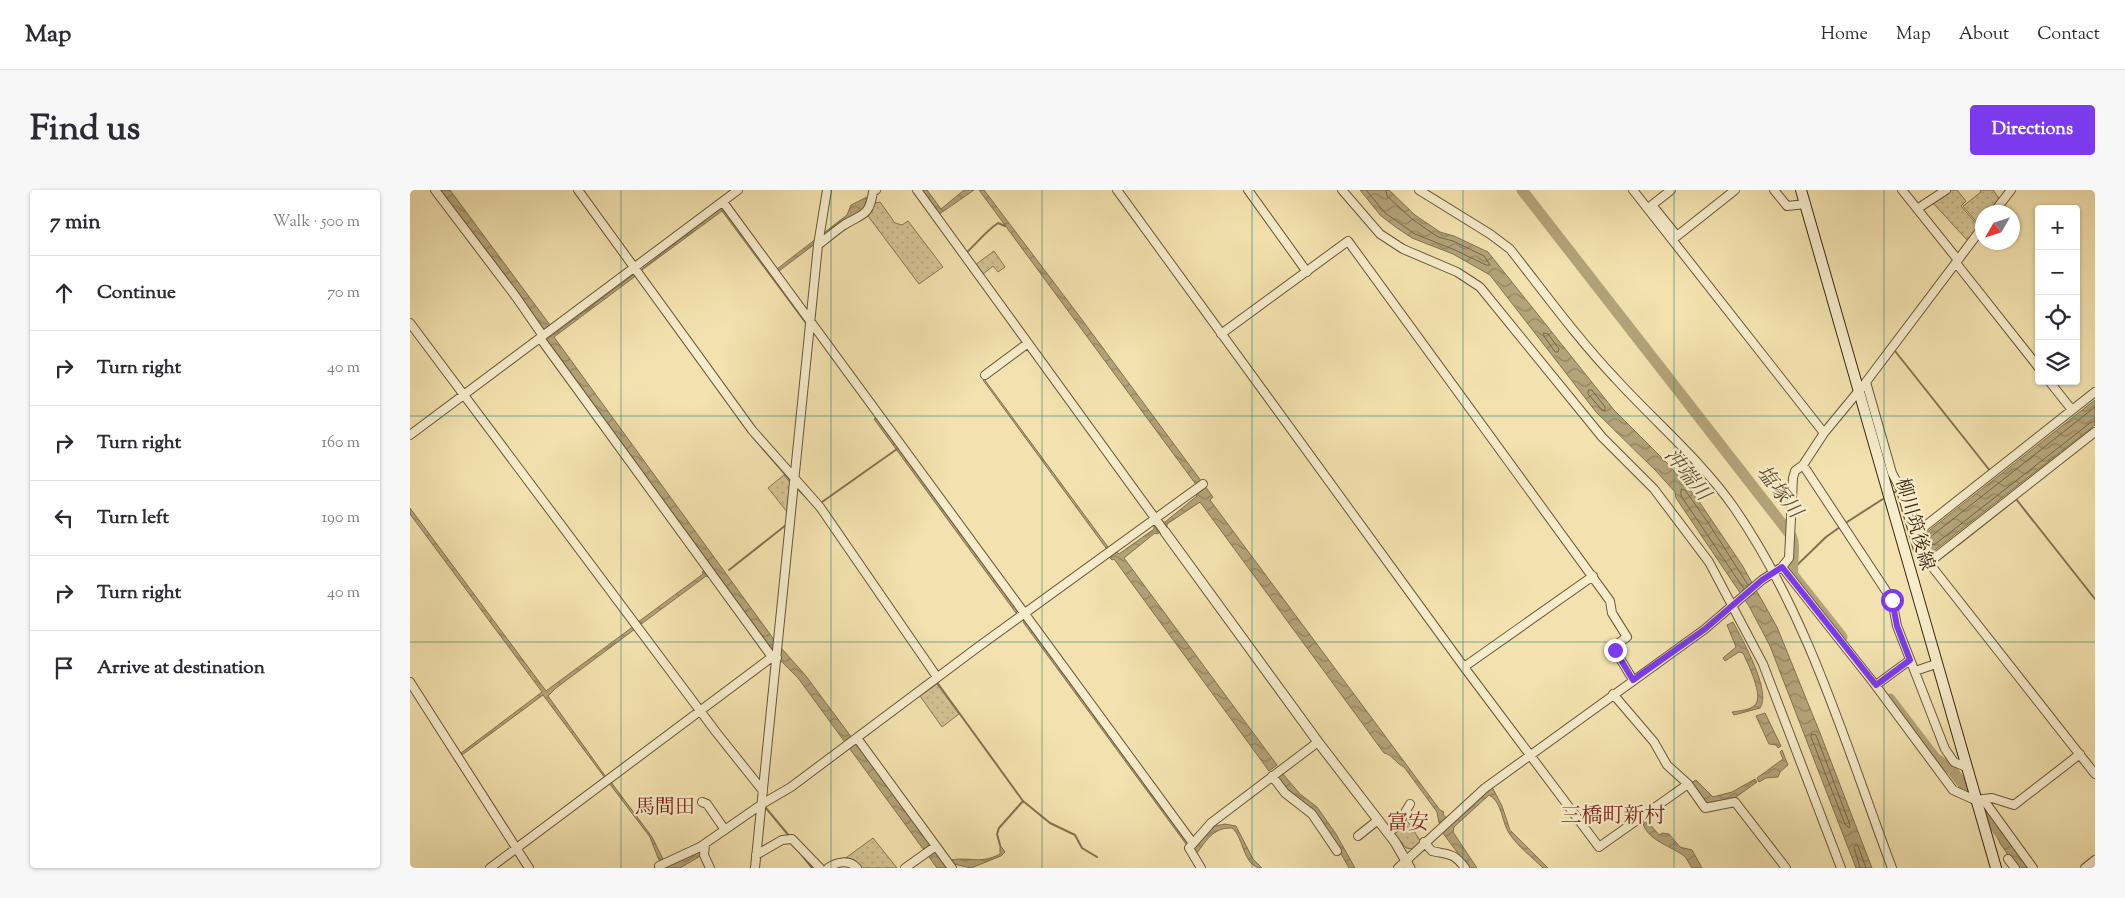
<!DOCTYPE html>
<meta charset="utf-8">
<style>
body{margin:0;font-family:"Sorts Mill Goudy","Noto Serif JP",serif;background:#f7f7f7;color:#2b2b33}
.controls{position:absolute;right:15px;top:15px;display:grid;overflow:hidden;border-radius:5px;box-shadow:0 1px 4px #0004}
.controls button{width:45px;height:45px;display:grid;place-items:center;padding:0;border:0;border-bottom:1px solid #e1e1e2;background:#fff;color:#2b2b33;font:25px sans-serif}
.compass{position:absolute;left:1565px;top:15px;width:45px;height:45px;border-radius:50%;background:#fff;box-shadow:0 1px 4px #0004;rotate:231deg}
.stop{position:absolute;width:15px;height:15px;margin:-11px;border:4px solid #7c3aed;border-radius:50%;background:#fff}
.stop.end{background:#7c3aed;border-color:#fff;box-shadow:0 1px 5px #0008}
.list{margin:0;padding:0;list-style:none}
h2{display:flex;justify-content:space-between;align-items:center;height:65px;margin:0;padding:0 20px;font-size:21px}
h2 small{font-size:16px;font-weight:400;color:#7c7c81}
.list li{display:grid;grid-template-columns:32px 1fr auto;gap:15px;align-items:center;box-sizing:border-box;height:75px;padding:0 20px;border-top:1px solid #e1e1e2}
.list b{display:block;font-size:19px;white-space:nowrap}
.list em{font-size:16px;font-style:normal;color:#7c7c81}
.icon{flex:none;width:28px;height:28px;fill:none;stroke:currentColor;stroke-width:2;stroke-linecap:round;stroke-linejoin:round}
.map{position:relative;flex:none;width:1685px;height:678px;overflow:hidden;border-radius:5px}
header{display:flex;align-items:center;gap:30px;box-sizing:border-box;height:70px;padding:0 25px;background:#fff;border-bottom:1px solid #e1e1e2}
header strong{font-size:24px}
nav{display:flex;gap:28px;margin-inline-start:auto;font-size:18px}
.intro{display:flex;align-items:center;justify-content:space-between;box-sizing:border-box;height:120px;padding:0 30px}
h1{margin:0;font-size:35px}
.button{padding:12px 22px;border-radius:5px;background:#7c3aed;color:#fff;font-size:18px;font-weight:700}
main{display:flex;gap:30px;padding:0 30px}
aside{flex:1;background:#fff;border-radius:5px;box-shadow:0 1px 4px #0004}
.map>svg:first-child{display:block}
.grass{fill:url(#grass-dots);stroke:#867552}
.water{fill:url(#water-waves);stroke:#83724f}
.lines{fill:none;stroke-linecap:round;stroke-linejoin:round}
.shore{stroke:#766645;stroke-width:1}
.stream{stroke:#83724f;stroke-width:2}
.river{stroke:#b4a379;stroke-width:11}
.minor-casing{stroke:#685638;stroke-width:10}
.tertiary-casing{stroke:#685638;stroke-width:11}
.secondary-casing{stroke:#392811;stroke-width:12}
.minor{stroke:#f7eccb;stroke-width:8}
.tertiary{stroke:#f7eccb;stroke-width:9}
.secondary{stroke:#f7eccb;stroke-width:10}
.route{stroke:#7c3aed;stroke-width:6}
.grid{fill:none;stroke:#0f766e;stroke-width:1;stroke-opacity:0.55}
.labels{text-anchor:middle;stroke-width:4.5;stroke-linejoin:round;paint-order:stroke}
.street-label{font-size:19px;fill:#392811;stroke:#f7eccb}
.water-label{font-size:20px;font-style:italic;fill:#5e4d30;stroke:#f7eccb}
.neighbourhood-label{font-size:20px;fill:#7a1f14;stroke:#f7eccb}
.quarter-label{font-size:21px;fill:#7a1f14;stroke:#f7eccb}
</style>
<header>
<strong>Map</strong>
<nav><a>Home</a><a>Map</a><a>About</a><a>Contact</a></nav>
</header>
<div class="intro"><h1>Find us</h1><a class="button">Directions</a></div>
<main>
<aside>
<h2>7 min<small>Walk · 500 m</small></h2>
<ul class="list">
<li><svg class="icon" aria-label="ahead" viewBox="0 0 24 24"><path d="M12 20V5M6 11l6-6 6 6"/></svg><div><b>Continue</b></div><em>70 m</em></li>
<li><svg class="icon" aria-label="right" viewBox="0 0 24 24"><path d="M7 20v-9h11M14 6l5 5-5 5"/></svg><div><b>Turn right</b></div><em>40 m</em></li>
<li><svg class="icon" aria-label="right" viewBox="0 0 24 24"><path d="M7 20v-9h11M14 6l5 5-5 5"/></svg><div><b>Turn right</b></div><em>160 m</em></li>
<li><svg class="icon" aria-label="left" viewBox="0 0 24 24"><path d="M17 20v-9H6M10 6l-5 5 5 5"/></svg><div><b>Turn left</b></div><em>190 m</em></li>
<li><svg class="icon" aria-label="right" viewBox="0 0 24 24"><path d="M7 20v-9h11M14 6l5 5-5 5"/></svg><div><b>Turn right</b></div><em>40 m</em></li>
<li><svg class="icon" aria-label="arrive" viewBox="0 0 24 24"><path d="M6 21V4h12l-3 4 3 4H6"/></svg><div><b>Arrive at destination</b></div></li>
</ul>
</aside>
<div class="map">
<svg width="1685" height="678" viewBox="0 0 1685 678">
<defs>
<pattern id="grass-dots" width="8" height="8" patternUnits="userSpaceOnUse" patternTransform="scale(1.25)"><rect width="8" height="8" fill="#d3c294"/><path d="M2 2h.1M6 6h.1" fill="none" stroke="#b6a77f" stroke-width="1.8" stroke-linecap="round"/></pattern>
<pattern id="water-waves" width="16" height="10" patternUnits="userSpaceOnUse" patternTransform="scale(1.25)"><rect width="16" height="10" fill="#b4a379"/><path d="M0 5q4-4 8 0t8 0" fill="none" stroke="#938562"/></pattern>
</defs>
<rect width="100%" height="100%" fill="#f3e2af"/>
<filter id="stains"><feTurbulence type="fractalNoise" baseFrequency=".004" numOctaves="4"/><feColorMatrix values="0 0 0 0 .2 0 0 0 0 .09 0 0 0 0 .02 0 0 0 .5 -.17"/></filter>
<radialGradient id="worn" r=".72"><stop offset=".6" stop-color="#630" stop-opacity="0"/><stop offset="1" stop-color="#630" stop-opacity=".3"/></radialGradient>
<!-- grass -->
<path class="grass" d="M1540,0H1547L1556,11L1551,16L1569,37L1558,51L1523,13Z
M1570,0H1583L1590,10L1580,22H1572V33L1570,36L1553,16L1571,2Z
M470,12L485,33L492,35L498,31L533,77L509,94L458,26L465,13Z
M584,61L595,77L588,82L583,76L572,85L565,75Z
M374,285L381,294L378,323L358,298Z
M527,494L549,524L532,537L510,506Z
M995,627L1011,652L1002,659L996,658L982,641Z
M463,648L487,678H449L433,670Z"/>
<!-- water -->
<path class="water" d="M28,0H40L140,135L133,140Z
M510,0H517L531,19L554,0H564L528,25Z
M569,0H574L670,127L803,307L800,310L1030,620L1034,622L1033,624L1039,632L1082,597L1092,616L1100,640L1138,678H1133C1122,667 1107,656 1099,643C1092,633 1092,611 1079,605L1044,637L1043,642L1067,678H1059L1032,642L1033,638L1029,633L1027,622L994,577C985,573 982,564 974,563L790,312L757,334V338L752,332H755L787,306L786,304L790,300Z
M950,0H979L1005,25L1030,42L1044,46L1078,62L1204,220L1258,274L1286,307L1332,375L1367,437L1410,543L1462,678H1446L1360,456L1339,416L1266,308L1265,302L1246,281L1186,222L1080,85L1043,64L1002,48L987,38L971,26Z
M457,7L459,9L457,19L434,32L369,81L367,79L437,25L441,15Z
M312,17L397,133L396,134L312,21L232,80V79Z
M227,82V85L144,147L365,451L396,486L534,672C556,664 568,676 590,664V655L595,662L591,666L561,678L540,673L538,678H527L388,488L361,461L304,379L298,383L300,385L297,387L296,386L230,435L228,432L293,384L292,382L296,379L298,382L303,378L136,150Z
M574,189L698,357L696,358L573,190Z
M1685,210V235L1521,363L1514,355L1511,347Z
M466,227L608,421L606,423L464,229Z
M0,318L136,501L224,436L225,439L146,498L138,506L196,587L195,588L133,505L52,565L51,563L132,502L0,324Z
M744,336L749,343L747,344L745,343L714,368L867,575L859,581L704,369L702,370L699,367L707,362L709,364L744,339Z
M615,431L778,653L776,654L613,432Z
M1323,432C1332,449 1362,502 1350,518L1324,525L1322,522C1329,521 1340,520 1345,515C1354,506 1338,474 1333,463L1329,462L1315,471L1313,468L1326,457L1317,435Z
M1355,523L1371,556L1368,558L1366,555L1359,554L1346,526Z
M1372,560L1378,575L1370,582L1368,587L1356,588L1349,592L1347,588L1373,569L1370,562Z
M872,583L890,604L907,617L926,644L945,678H939C926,653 909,633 891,612C883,603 873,597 867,586Z
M1345,589L1347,592L1326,607L1298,616L1281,593L1286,590L1303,607L1322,602Z
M201,592L242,647L256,675H261L288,662H291L292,665L270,678H252L240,647L199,593Z
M1234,627L1249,645L1252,643L1259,644L1270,657L1282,660L1292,678H1282C1279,674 1277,668 1273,665C1258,655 1235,649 1232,630Z
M1584,628L1619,678H1608L1591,655L1581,635Z
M815,634L826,636L843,669L852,678C833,678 834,647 822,638C803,637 795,652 785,666L781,659L805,636Z"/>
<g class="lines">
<!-- shore -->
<path class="shore" d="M956,0L975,23L1005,44L1045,60L1076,75H1080L1074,66L1043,51L1028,47L1002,29L977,6L976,0
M1134,143L1138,144L1149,159L1148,162H1145L1134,146Z
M1179,200H1182L1195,217V221L1192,220L1178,204Z
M1685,217L1519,348V353L1524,355L1680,233L1685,231
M1334,399L1271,306V299L1275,300L1299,334L1338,395
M1402,544L1406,545L1440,635L1439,638L1435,634L1401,547Z
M1450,678L1444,657L1446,655L1448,656L1456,678"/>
<!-- stream -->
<path class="stream" d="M556,63C567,53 575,42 588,33L595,36
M1485,161L1581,282
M327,226L339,242
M342,246L381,291
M386,297L398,309
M1483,303L1487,301L1504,361L1519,379
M412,312L487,259
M1434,334L1476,307
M1548,355L1606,309L1685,409
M1523,374L1543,359
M319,380L376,335
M1382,380L1416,347L1430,337
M526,491L613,611L640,633L665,645L672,658L687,667
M356,618L380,647
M590,655L587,644L589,638L613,611
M387,659L402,678"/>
<!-- river -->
<path class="river" d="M1112,0L1380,344C1387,355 1381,372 1383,385L1432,447
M1480,509L1525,568L1542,580L1590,643"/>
<!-- minor casing -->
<g class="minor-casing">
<path id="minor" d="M25,0L106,107L133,146
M168,0L342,240L410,317L527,487
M507,0L755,342
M707,0L1054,477L1189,657L1278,594
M838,0L897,82
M932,0L970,44L993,59L1047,82L1070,97L1192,247L1244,299L1299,372L1353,474L1431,678
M1009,0L1080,44L1100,59C1134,102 1167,148 1205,188C1244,231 1292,271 1325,319C1399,427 1436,556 1482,678
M1223,0L1414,243
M1261,0L1242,15L1267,46L1325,0
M1364,0L1377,16L1396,14
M1492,0L1548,70
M313,12L782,652
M1507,19L1536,0
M1584,22L1601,0
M408,55C416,49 425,41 434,35C453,23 459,27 463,2L466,0
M1546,73L1629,178
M0,133L306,542L353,601
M811,144L938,51L1200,411L1202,423L1217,447L1209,453L1205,460L1223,490
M130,148L362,467
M575,185L618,153
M1639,191L1662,220
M1456,192L1482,283L1491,300L1508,359L1685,584
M0,245L328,0
M1393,275L1482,410L1487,436L1535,559L1544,572L1556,577
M1505,344L1685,202
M1518,373L1685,242
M1372,377L1463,492L1543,600L1565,610L1582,608L1604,615L1670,564
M1054,477L1183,386
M1505,481L1526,474
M0,492L119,678
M1466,495L1500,470
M1203,504L1244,552L1257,575L1278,594L1295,618L1325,612L1376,678
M447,548L542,678
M862,586L875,603L902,624L927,661
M1573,609L1623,678
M292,612L297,614L315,640
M978,643L987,636L1000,614
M948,646L968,630
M1014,652L1022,661C1039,665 1043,662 1055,678
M295,654L294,665L300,678
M346,665L372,650L382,649L410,678
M1598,669L1605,678
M249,676L290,657L352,614L381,597L568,457L793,294
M80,678L362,467L367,468
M345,678L408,55L417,0
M418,678C426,672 439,669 447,678
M495,678L526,656
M791,678L779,658L801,633L908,552
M988,678L1075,598L1295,439L1352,390L1372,377L1379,368L1383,288L1385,281L1393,275L1414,243L1456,192L1572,38
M1675,678L1685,670"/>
</g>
<!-- tertiary casing -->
<g class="tertiary-casing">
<path id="tertiary" d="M755,342L908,552L985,652L1000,678"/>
</g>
<!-- secondary casing -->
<g class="secondary-casing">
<path id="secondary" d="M1391,0L1586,678"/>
</g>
<!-- minor -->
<use href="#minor" class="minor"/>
<!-- tertiary -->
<use href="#tertiary" class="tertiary"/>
<!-- secondary -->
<use href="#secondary" class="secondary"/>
</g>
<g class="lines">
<!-- route -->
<path class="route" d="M1205,460L1223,490L1295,439L1352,390L1372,377L1466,495L1500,470L1487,436L1482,410"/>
</g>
<!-- grid -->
<path class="grid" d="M211,0V678M421,0V678M632,0V678M842,0V678M1053,0V678M1264,0V678M1474,0V678M0,226H1685M0,452H1685"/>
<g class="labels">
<!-- street labels -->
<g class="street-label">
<text transform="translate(1506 334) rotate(74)" y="7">柳川筑後線</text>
</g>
<!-- water labels -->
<g class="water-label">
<text transform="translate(1278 284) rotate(51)" y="7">沖端川</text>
<text transform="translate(1370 301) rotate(52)" y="7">塩塚川</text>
</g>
<!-- neighbourhood labels -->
<g class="neighbourhood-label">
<text x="255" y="623">馬間田</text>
</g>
<!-- quarter labels -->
<g class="quarter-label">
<text x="1203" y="632">三橋町新村</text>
<text x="998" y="639">富安</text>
</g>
</g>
<rect width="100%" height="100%" filter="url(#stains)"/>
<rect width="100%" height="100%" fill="url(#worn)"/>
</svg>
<div class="controls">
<button>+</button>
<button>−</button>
<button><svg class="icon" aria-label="locate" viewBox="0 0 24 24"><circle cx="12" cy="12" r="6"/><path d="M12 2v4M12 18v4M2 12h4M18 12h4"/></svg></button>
<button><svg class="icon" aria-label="layers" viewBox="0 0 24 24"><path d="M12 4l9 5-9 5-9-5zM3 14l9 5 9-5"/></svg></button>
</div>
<svg class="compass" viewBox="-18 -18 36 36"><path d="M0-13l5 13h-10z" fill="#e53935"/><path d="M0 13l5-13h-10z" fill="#7c7c81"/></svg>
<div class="stop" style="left:1482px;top:410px"></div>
<div class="stop end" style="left:1205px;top:460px"></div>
</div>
</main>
